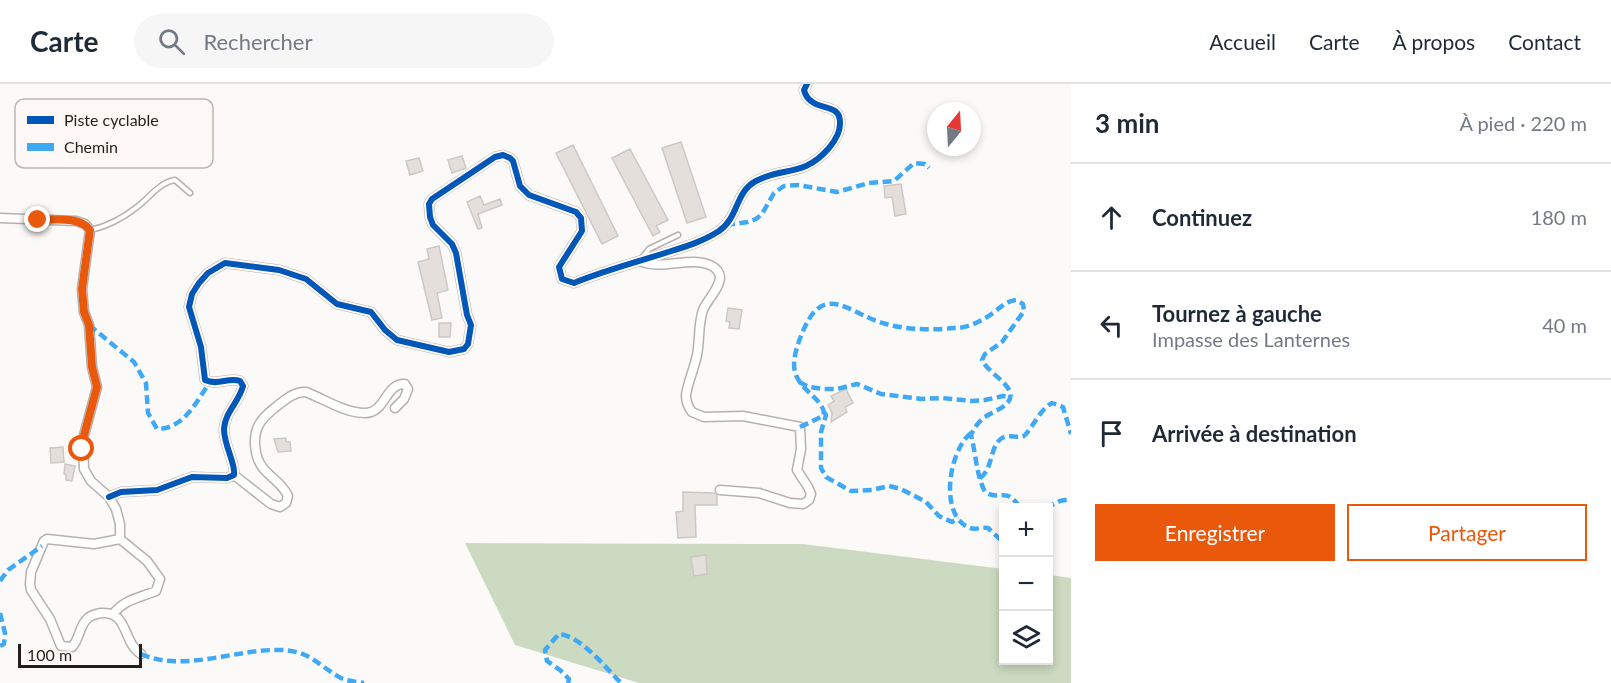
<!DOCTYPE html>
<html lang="fr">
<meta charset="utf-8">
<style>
body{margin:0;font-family:Lato,sans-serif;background:#f6f6f7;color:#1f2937}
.controls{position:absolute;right:18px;bottom:18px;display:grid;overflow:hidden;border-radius:0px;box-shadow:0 3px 9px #0003}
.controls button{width:54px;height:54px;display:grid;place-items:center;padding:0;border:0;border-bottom:2px solid #e0e1e3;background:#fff;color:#1f2937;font:30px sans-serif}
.compass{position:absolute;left:927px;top:18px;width:54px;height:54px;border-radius:50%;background:#fff;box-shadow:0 3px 9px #0003;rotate:18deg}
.scale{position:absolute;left:18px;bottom:15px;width:124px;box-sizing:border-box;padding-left:6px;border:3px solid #261d19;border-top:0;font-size:16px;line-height:21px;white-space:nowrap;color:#261d19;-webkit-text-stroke:4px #fef9f6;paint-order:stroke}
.stop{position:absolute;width:18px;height:18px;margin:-14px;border:4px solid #ea580c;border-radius:50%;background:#fff}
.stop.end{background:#ea580c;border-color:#fff;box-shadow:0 2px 6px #0008}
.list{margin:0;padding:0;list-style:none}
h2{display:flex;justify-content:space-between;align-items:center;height:78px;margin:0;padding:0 24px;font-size:26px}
h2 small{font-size:20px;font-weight:400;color:#747a83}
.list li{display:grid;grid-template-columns:39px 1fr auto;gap:18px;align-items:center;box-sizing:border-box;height:108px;padding:0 24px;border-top:2px solid #e0e1e3}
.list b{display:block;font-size:22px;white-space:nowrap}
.list p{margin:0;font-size:20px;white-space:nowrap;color:#747a83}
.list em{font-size:20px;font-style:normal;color:#747a83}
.actions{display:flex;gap:12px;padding:18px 24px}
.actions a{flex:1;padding:14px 0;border:2px solid #ea580c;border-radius:0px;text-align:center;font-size:21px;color:#ea580c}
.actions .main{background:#ea580c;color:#fff}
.icon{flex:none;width:33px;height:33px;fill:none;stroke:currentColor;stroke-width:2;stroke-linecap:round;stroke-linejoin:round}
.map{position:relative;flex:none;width:1071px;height:599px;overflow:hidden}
header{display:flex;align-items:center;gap:36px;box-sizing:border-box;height:84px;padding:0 30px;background:#fff;border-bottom:2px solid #e0e1e3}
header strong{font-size:28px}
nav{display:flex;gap:33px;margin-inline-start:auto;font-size:21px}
.search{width:420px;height:54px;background:#f6f6f7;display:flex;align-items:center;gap:15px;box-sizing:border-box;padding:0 21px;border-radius:33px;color:#747a83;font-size:22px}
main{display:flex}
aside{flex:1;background:#fff}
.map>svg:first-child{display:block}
.forest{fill:#ccdac1}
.building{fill:#e5dfdc;stroke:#cdc8c5;stroke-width:1.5}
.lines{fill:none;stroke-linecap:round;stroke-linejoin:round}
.service-casing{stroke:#b6b1ae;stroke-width:7}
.minor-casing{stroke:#b6b1ae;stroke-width:11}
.service{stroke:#fffefe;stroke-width:4}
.minor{stroke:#fffefe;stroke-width:8}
.quiet{stroke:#3fa9f5;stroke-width:4.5;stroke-dasharray:9 4.5;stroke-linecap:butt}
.cycleway-casing{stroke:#fef9f6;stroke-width:10}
.cycleway{stroke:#0057b8;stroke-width:6}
.route{stroke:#ea580c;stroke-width:8}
.key{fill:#fef9f6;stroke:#bdb7b4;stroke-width:1.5}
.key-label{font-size:16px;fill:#261d19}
</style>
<header>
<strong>Carte</strong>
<div class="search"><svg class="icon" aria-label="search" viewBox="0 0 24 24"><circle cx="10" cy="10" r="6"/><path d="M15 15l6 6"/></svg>Rechercher</div>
<nav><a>Accueil</a><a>Carte</a><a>À propos</a><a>Contact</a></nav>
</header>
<main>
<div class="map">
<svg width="1071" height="599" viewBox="0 0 1071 599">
<rect width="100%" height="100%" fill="#fcfaf8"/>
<!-- forest -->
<path class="forest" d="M465,459L803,460L1003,485L1004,576H1048L1049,491L1071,494V599H639L515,561Z"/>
<!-- building -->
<path class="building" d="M681,58L706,133L687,139L662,64Z
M573,61L618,152L602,160L556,69Z
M630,65L668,136L656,142L660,148L653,152L612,74Z
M462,72L466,84L452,89L448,76Z
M419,74L423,87L410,91L406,77Z
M901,100L906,130L895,132L892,113L885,114L884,102Z
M480,112L484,121L500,115L502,121L478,130L482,144L478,145L467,118Z
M439,162L448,206L437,209L442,234L432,236L418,178L429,175L427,165Z
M728,224L742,226L739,245L729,244L730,238L726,237Z
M439,239H451L450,253H439Z
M846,305L853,319L845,323L847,328L831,338L832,329L828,321L834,317L831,312Z
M286,354V358H290L291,367L278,368L274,355Z
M63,363L64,378L51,379L50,364Z
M65,380L75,382L72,397L66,396V391L64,390Z
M683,408L714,409L717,411V421H695L696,453L678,454L676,428L683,427Z
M706,471L707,490L694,492L691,473Z"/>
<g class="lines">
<!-- service casing -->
<g class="service-casing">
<path id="service" d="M91,146C108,142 123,134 137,123C149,114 160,98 175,96L190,109
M641,175L649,165L678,151"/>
</g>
<!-- minor casing -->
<g class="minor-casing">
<path id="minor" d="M0,134L76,137L85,140L90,146L82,205L84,228L89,241L92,283L97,303L83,355L84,385L91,397L109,413L116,425L120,440V455
M640,177C662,187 691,171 712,182C716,184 720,189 720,193C720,204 707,216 703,226C698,240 700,256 697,271C694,285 688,298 686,311C686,318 688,323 692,328L704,333L743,332L800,343L801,365L797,386L808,403L811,410L809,416L803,420L790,419L759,409L720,406
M234,391L271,420L280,423L286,419L288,412C283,400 271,394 263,384C254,373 252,351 260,339C264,332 271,327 277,322C285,316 295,307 306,308C324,315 345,329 365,329C386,329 385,299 405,300L408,305L404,315L395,324
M109,413L121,408L157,406L192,393L227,394L234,391C236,380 224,362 224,345C225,328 239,318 243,302L240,297C228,293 218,302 205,296L201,263L189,223L192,210L199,199L208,189L225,179L279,186L306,195L337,220L371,228L385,246L397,256L449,268L464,265L468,260L471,241L467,231L456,169L452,160L433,141L430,133L429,120L432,115L495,73L503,71L510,74L513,77L520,102L529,111L576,128L581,134L582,147L559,183L562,195L574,199C603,187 634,179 665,169C684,163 702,158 719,147C739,133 735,108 756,97C784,82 803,94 829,64C834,58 840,48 840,40C841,20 821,26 811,17C807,14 805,10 804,6L807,0
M120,455L94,460L47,455L44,457L31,488L30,500L31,506L50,535L61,562L72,563C80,555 79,541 88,534C91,531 96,530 101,529C129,527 122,558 141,570
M113,530C125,515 139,514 156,507L160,495L147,477L120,455"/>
</g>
<!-- service -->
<use href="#service" class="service"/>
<!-- minor -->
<use href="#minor" class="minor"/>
<!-- quiet -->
<path class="quiet" d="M726,141L748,138L756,135L762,130L774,109L784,102L798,101L837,108L869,99L894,97L914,79L925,80L929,84
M89,241L134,278L146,299L148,329L157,345C184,345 196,318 210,298
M799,298L809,303L824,305H837L857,300L881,310L922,315L942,314L972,317L985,316L1003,312L1010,313
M824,328L826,331L821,348V384L826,393L851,407L872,406L889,402L901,405L926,418L939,432L952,438L959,435
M800,343L823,332L824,328C820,313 800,306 795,288C792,277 797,262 801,252C823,194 848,230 886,240C907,246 933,246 955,244C968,244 982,237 993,229C1001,223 1006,217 1016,216L1023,220L1024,227L1002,258L985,270L982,276C988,288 1007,298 1010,308C1014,322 993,327 985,333C979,337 974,344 971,351C976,370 976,390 985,408C1000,418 1006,401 1020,424
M971,349C949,366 938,432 970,444C976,446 982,443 988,444L1004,459
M980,394C994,385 989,359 1004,353C1010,351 1018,354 1024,352C1034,342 1040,325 1052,319L1063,323L1071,350
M1046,424L1060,417L1071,415
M0,497L8,486L42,462
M0,529L5,549L4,560L0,562
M141,570C183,589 235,565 279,566C310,566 317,581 341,594C347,597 356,598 364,599
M568,599L569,595L560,586L547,577L545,566L559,550C581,552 605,583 621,599"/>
<!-- cycleway casing -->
<g class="cycleway-casing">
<path id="cycleway" d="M109,413L121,408L157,406L192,393L227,394L234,391C236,380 224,362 224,345C225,328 239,318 243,302L240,297C228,293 218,302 205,296L201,263L189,223L192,210L199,199L208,189L225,179L279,186L306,195L337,220L371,228L385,246L397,256L449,268L464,265L468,260L471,241L467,231L456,169L452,160L433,141L430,133L429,120L432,115L495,73L503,71L510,74L513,77L520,102L529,111L576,128L581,134L582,147L559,183L562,195L574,199C603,187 634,179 665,169C684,163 702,158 719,147C739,133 735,108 756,97C784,82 803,94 829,64C834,58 840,48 840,40C841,20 821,26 811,17C807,14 805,10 804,6L807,0"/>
</g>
<!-- cycleway -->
<use href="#cycleway" class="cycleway"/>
</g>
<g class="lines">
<!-- route -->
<path class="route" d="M38,136C54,136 80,132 90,146L82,205L84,228L89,241L92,283L97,303L83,355L82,365"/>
</g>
<!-- legend -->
<rect x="15" y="15" width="198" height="69" rx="9" class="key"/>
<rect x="27" y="32" width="27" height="8" fill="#0057b8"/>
<rect x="27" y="59" width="27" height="8" fill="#3fa9f5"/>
<g class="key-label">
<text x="64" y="42">Piste cyclable</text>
<text x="64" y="69">Chemin</text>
</g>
</svg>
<div class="controls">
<button>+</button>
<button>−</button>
<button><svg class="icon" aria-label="layers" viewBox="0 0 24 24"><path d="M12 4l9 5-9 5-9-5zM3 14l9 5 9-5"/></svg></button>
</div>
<svg class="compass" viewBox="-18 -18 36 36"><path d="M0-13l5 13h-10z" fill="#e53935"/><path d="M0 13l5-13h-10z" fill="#747a83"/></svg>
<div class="scale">100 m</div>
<div class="stop" style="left:82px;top:365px"></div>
<div class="stop end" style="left:38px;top:136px"></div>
</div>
<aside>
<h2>3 min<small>À pied · 220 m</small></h2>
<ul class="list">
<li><svg class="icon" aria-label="ahead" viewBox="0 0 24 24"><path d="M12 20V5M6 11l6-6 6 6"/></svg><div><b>Continuez</b></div><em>180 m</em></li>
<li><svg class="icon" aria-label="left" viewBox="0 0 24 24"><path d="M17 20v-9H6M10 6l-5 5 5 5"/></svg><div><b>Tournez à gauche</b><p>Impasse des Lanternes</p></div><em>40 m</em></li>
<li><svg class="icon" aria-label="arrive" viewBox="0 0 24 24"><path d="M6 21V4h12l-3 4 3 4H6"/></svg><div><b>Arrivée à destination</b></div></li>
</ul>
<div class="actions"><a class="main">Enregistrer</a><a>Partager</a></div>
</aside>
</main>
